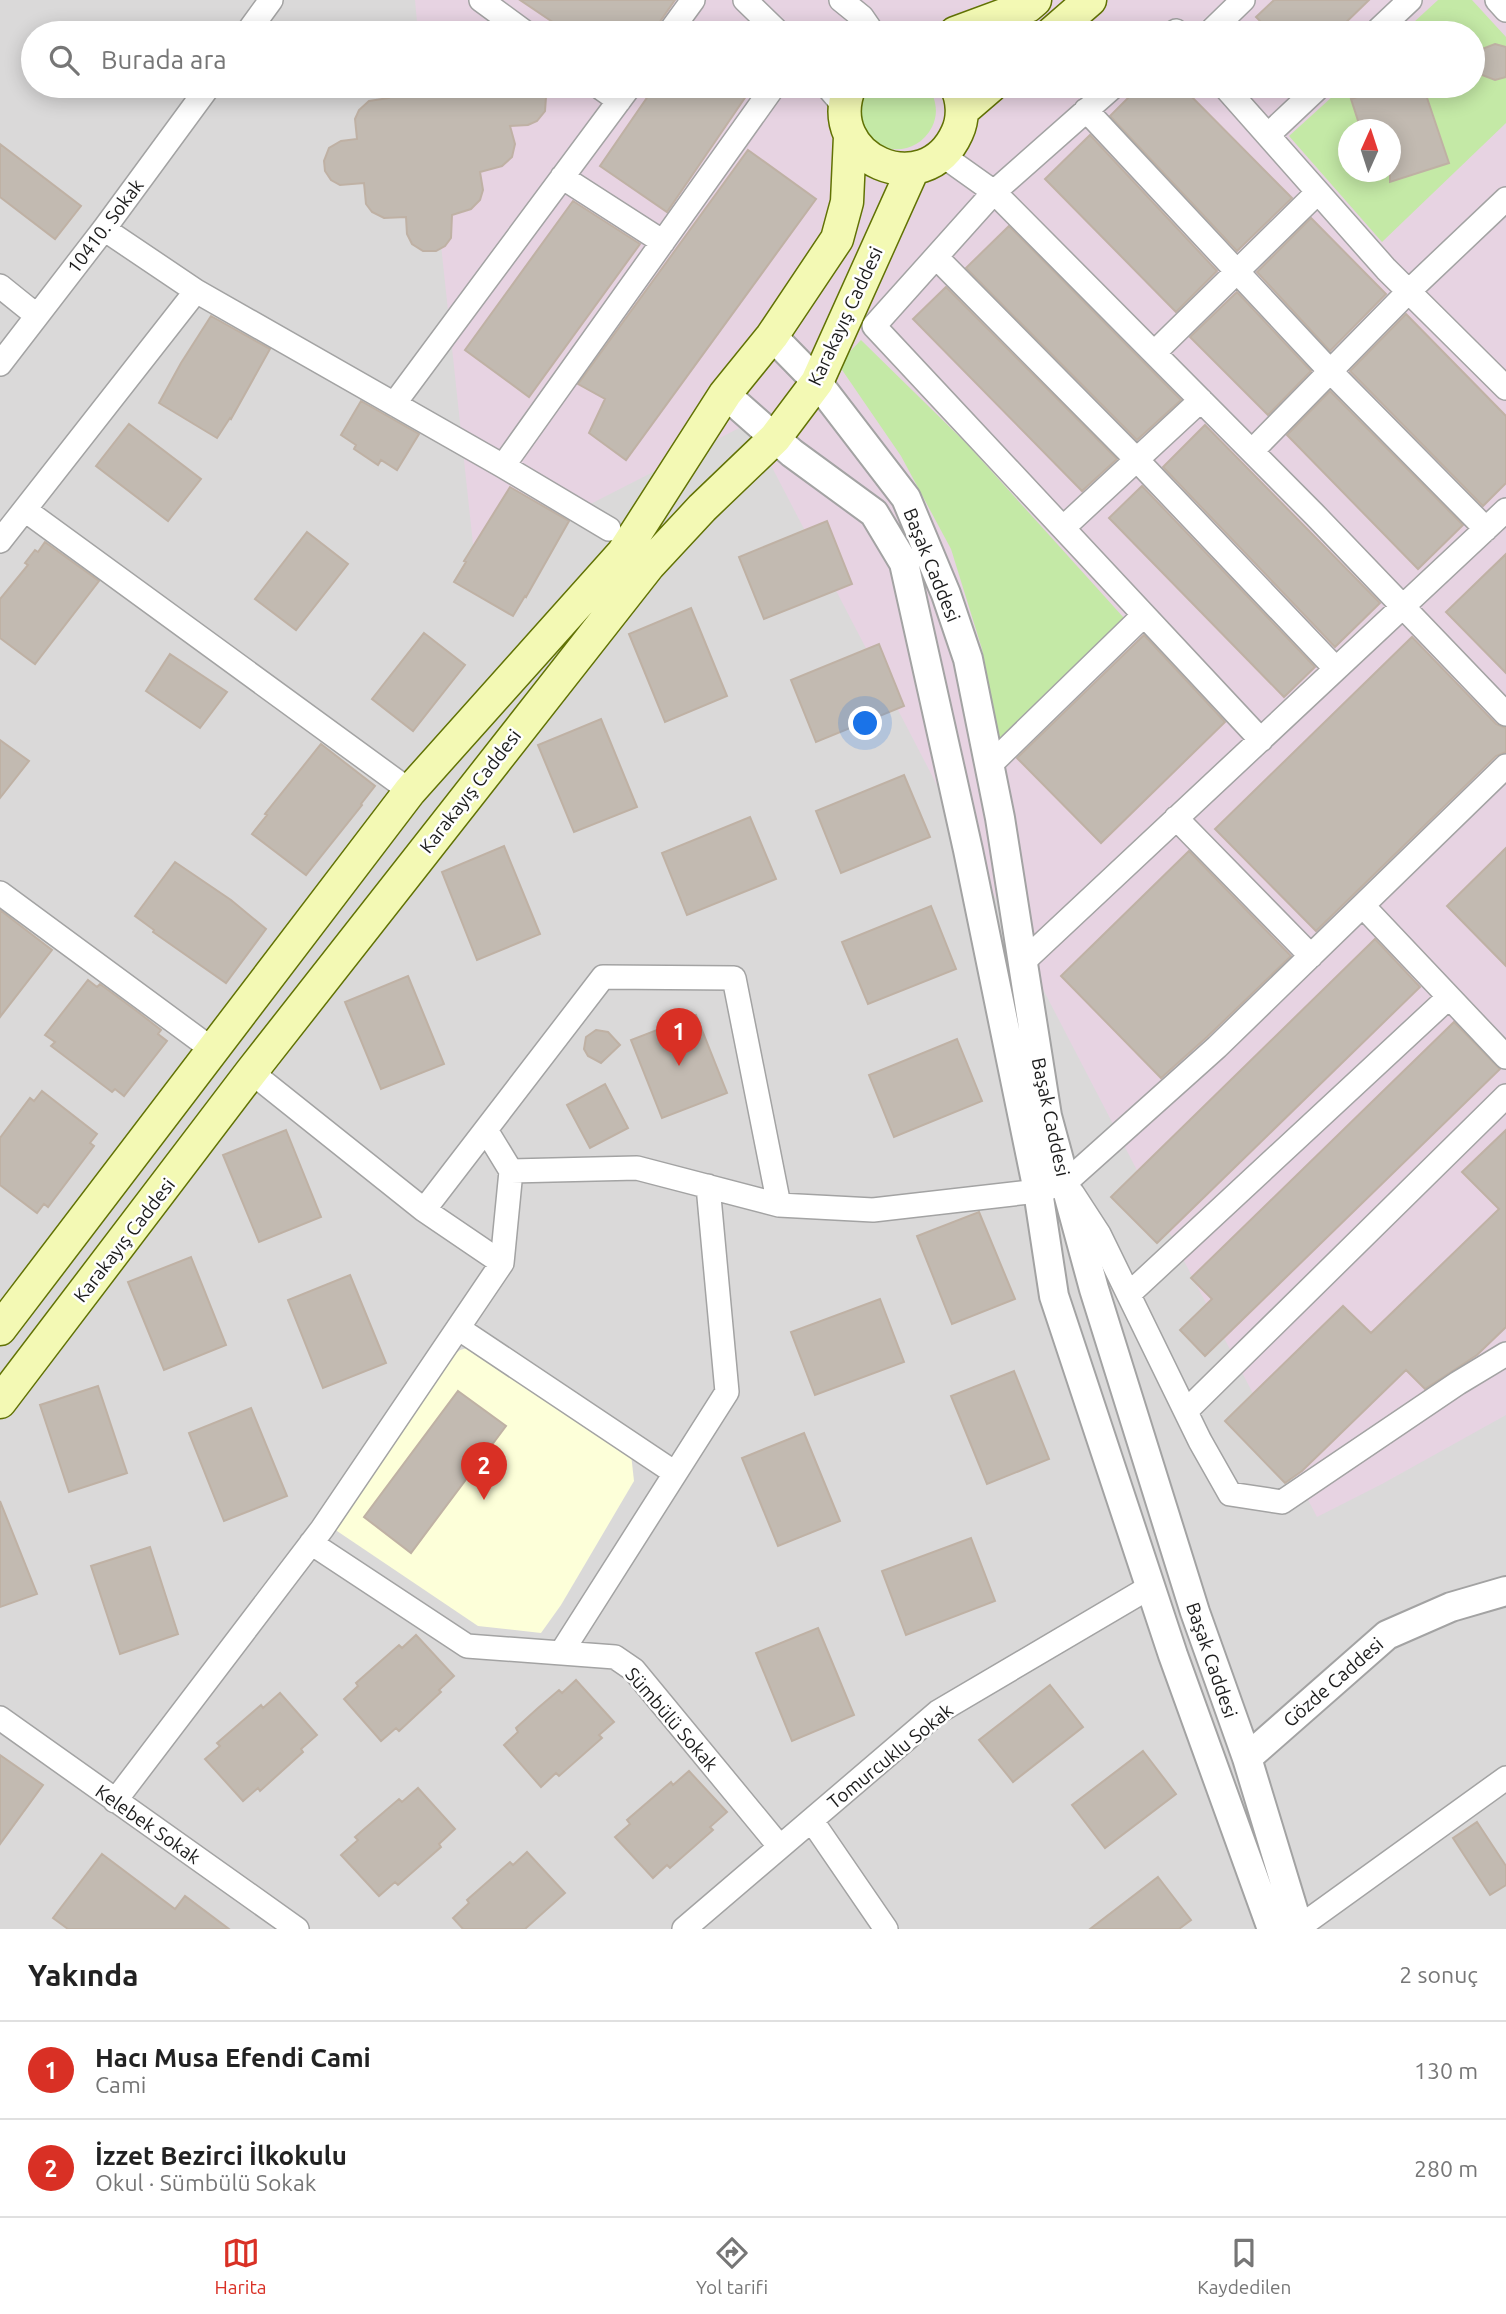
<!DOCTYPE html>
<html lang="tr">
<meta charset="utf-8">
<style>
body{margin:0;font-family:Ubuntu,sans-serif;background:#f6f6f6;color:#222}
.compass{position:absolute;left:1338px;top:119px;width:63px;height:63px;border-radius:50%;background:#fff;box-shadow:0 4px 18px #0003;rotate:3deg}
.you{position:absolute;left:866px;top:724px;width:24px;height:24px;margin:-18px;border:5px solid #fff;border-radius:50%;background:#1a73e8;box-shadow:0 0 0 10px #1a73e833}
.badge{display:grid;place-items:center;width:46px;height:46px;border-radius:50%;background:#d93025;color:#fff;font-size:23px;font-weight:700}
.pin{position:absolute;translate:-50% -58px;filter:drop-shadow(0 2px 4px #0008)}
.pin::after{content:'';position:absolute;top:37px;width:24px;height:21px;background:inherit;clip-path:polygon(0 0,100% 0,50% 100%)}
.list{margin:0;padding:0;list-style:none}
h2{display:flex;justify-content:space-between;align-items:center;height:91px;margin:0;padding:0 28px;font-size:30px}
h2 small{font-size:23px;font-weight:400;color:#767676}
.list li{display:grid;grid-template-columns:46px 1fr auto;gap:21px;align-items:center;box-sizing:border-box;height:98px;padding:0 28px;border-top:2px solid #e0e0e0}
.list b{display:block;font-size:26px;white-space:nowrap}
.list p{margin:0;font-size:23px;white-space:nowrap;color:#767676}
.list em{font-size:23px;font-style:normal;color:#767676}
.icon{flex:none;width:38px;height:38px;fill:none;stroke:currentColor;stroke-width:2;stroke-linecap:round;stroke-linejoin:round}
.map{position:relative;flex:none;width:1506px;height:1929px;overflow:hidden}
.search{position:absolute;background:#fff;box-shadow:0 4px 18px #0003;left:21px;right:21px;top:21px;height:77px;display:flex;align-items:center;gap:18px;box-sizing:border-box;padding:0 24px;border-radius:38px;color:#767676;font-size:26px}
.sheet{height:287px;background:#fff}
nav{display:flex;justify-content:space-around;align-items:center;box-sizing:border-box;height:98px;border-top:2px solid #e0e0e0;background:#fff;font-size:19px;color:#767676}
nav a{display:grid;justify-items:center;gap:4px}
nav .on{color:#d93025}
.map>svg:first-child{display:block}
.residential{fill:#dad9d9;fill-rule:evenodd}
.industrial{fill:#e7d3e2;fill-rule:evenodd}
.education{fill:#fdffd9}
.grass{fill:#c4e9a6;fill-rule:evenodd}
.building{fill:#c2bab1;stroke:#bfb1a4;stroke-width:2}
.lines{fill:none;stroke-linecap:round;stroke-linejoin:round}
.minor-casing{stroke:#a3a3a3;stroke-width:26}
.tertiary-casing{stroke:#a3a3a3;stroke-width:32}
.secondary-casing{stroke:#617204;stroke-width:35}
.minor{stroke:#fff;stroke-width:23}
.tertiary{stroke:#fff;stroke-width:28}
.secondary{stroke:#f3f9b4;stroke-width:32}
.labels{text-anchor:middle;stroke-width:5;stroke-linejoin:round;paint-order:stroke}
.street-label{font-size:19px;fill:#1c1c1c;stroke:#fff}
</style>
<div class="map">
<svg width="1506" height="1929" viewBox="0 0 1506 1929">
<rect width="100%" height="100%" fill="#eeeae2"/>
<!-- residential -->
<path class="residential" d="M0,0H1506V1929H0ZM33,33H1473V86H33ZM1348,130H1390V172H1348Z"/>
<!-- industrial -->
<path class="industrial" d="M415,0H1506V1415L1382,1484L1317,1517L749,423L475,563L424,86H1473V33H418ZM1348,130H1390V172H1348Z"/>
<!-- education -->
<path class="education" d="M467,1348L631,1454L634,1481L561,1605L541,1633L478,1626L334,1529L450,1358L460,1350Z"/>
<!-- grass -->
<path class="grass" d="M1438,0H1472L1506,37V123L1382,242L1289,136L1344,86H1473V33H1402ZM1348,130H1390V172H1348Z
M865,86H928C936,99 939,113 932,127C915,161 865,155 859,117C858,111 856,106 858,101C859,96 863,91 865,86Z
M861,340L966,443L1124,618L999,740L982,649L951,549L901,456L838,364Z"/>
<!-- building -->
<path class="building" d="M520,0H675L652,33H569Z
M1274,0H1369L1335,33H1272L1256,17Z
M1495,44L1506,47V77L1495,80L1482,75L1477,62L1482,49Z
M387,86H539L546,97L545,111L537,121L528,125L510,126L515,144L512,157L502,166L480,172L483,190L480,200L471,209L452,215L451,238L445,246L436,251H423L412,244L407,234L406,217L384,218L372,212L366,204L364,183L340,185L331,180L325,171L324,161L329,148L341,141L357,139L355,119L359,110L369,101L389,98Z
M655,86H753L667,212L600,166Z
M1140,86H1181L1292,198L1237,251L1110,116Z
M1375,86H1423L1449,163L1390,182V130H1361L1351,99L1376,91Z
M1090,135L1217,271L1176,312L1045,179Z
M0,144L81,206L55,239L0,197Z
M748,150L816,199L626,460L589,433L605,399L578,384Z
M573,201L640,244L529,397L465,350Z
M1311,218L1386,294L1330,351L1257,272Z
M1009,226L1181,400L1137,440L966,268Z
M946,287L1117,459L1082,491L913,319Z
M1237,292L1311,371L1268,415L1190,337Z
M1406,314L1506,416V483L1483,506L1350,371Z
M211,316L270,349L231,419L230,418L217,438L159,403L181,363Z
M1330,391L1463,525L1418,569L1287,435Z
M361,401L419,434L397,470L381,460L378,465L354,449L356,445L341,435Z
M129,424L201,479L168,521L96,466Z
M1205,425L1380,603L1335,647L1163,467Z
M1142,486L1315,667L1284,697L1109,518Z
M510,487L569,521L526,597L525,596L513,616L454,582L466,562L464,561Z
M827,521L852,584L764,619L739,557Z
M307,532L348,564L296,630L255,599Z
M45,542L99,581L35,664L0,638V599L28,565L25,563L35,550L38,552Z
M1506,554V673L1446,612Z
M691,608L727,696L665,722L629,634Z
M424,633L465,665L413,731L372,699Z
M1144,635L1225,722L1101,843L1017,758Z
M1412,637L1496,724L1506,728V752L1496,756L1316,931L1215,829Z
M879,644L904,706L816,742L791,680Z
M170,654L227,692L200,728L146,691Z
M601,719L637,807L574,832L538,745Z
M0,740L29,761L0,798Z
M321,744L375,786L361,804L362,805L306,875L252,834L267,815L265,814Z
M904,775L930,837L841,873L816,811Z
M750,817L776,879L687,915L662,853Z
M504,846L540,934L477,960L442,872Z
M1506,848V966L1447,906Z
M1189,851L1291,956L1207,1037L1161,1078L1061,976Z
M175,862L231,900L266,929L226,983L153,932L154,930L135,916Z
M931,906L956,969L868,1004L842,942Z
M0,910L52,950L0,1017Z
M1375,939L1420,987L1157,1243L1111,1197Z
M408,976L444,1064L381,1089L345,1002Z
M88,980L97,987L100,984L138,1012L161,1030L158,1034L167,1041L124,1096L115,1089L112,1092L51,1046L55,1042L45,1035Z
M696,1015L727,1093L662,1118L631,1040Z
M1454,1022L1500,1069L1205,1356L1180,1330L1212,1299L1191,1278Z
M596,1030L608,1032L620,1045L601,1063L588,1056L584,1049L586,1037Z
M957,1039L982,1101L894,1137L869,1075Z
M605,1084L628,1128L590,1148L567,1105Z
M42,1091L97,1134L90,1143L94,1146L48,1207L44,1204L37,1213L0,1185V1138L30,1098L34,1101Z
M286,1130L321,1217L259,1242L223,1155Z
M1506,1130V1327L1477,1355L1425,1389L1406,1370L1302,1471L1285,1483L1225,1421L1343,1306L1371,1333L1499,1209L1462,1172Z
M979,1212L1015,1299L952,1324L917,1236Z
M191,1257L226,1345L164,1370L128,1282Z
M350,1275L386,1363L323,1388L288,1300Z
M880,1299L904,1362L815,1395L791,1332Z
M1014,1371L1049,1459L987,1484L951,1396Z
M98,1386L127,1473L69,1492L40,1405Z
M458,1391L506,1426L411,1553L364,1517Z
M251,1408L287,1496L224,1521L189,1433Z
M804,1433L840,1521L778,1546L742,1458Z
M0,1501L37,1594L0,1607Z
M971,1538L995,1601L906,1635L882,1571Z
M150,1547L178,1634L120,1654L91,1566Z
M818,1628L854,1715L792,1741L756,1653Z
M416,1635L454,1676L439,1690L441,1692L399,1731L396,1728L381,1741L344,1699L358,1686L356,1683L399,1645L402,1648Z
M576,1680L614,1722L599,1735L602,1738L559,1776L556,1773L541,1787L504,1745L518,1732L516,1728L538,1708L559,1690L562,1693Z
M1050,1685L1083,1727L1013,1782L979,1740Z
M280,1693L317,1735L301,1749L303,1752L260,1791L258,1788L243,1801L205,1759L220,1746L217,1743L261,1705L263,1708Z
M1143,1751L1176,1794L1105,1848L1072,1805Z
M0,1755L43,1785L0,1844Z
M689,1771L727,1812L710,1827L713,1830L670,1868L667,1865L653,1878L615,1837L630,1824L627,1820L671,1782L673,1785Z
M418,1788L455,1829L439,1844L441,1847L398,1885L395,1882L379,1896L341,1855L358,1840L355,1837L363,1830L399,1799L402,1802Z
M1477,1822L1506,1866V1885L1490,1895L1453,1838Z
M527,1852L565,1893L525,1929H463L453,1918L469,1903L467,1900L510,1862L513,1865Z
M102,1854L175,1909L185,1896L229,1929H68L53,1918Z
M1158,1877L1191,1920L1179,1929H1090Z"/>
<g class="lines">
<!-- minor casing -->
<g class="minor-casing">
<path id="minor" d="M481,0L526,33
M745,0L779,33
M841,0L862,17L873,33
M1497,0L1506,10
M247,33L271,0
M669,33L693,0
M1173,33L1176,31L1178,33
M1209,33L1243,0
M1375,33L1410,0
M598,86L619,101
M827,86L844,106
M1114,86L994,192L874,326L1261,740
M1224,86L1386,269L1506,388
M1086,110L1330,371L1486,529
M1268,135L1320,86
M942,155L994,192L1314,514L1506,714
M562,177L663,242
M104,229L196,291
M936,257L1137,460L1336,669
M0,286L36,315
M1154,353L1318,192
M0,364L104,229L209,86
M394,404L630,86
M1252,451L1408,292L1506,199
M503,466L774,86
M25,510L410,791
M1063,528L1201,400
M0,541L196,291L503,466L609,529
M990,765L1144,615
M1176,818L1311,956
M0,893L213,1050
M1363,906L1506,1057
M1023,962L1506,510
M486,1130L511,1171L502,1263
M511,1171L637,1168L779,1205L873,1210L1038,1191L1065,1183L1217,1047L1506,766
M1073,1194L1099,1234L1200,1441L1230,1494L1282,1502L1458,1383L1506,1354
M424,1210L603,977L734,978L779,1205
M1129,1294L1449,997
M458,1328L675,1473
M1186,1411L1506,1096
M311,1543L467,1646L615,1657L634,1670L780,1847
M561,1653L727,1392L708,1186
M0,1718L297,1929
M115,1801L322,1529L502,1263L424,1210L251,1072
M812,1821L886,1929
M1298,1928L1506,1778
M684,1929L938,1712L1150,1587"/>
</g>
<!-- tertiary casing -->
<g class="tertiary-casing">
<path id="tertiary" d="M772,336L817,382L906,498L946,594L968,659L1000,818L1047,1116L1094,1289L1195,1612L1247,1758L1299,1929
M725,394L792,453L874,513L904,563L968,850L1038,1191L1054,1296L1173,1655L1272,1929
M1247,1758L1387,1635L1451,1607L1506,1591"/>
</g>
<!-- secondary casing -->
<g class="secondary-casing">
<path id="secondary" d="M955,33L1028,6L1035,0
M1052,33L1090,0
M850,86C820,159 925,204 957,133C964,118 963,100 956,86
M962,111L991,86
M0,1329L410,791L623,553L725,394L772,336L837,239L847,202L850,136
M0,1402L251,1072L649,565L702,508L775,438L817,382L913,169"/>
</g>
<!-- minor -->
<use href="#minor" class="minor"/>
<!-- tertiary -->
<use href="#tertiary" class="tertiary"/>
<!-- secondary -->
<use href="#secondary" class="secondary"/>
</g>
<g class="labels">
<!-- street labels -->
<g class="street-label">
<text transform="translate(105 226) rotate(-53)" y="7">10410. Sokak</text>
<text transform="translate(845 316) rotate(-65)" y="7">Karakayış Caddesi</text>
<text transform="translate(932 565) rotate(68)" y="7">Başak Caddesi</text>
<text transform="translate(470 791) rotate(-52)" y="7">Karakayış Caddesi</text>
<text transform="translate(1051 1117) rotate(78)" y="7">Başak Caddesi</text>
<text transform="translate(124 1240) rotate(-52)" y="7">Karakayış Caddesi</text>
<text transform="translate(1212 1660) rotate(71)" y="7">Başak Caddesi</text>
<text transform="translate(1333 1682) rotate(-41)" y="7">Gözde Caddesi</text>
<text transform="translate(672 1719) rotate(49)" y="7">Sümbülü Sokak</text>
<text transform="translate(890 1756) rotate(-39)" y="7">Tomurcuklu Sokak</text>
<text transform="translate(148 1824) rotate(35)" y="7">Kelebek Sokak</text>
</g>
</g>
</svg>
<svg class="compass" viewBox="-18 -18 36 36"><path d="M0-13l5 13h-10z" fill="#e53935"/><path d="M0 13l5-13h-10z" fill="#767676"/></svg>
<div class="you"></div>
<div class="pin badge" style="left:679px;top:1066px">1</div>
<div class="pin badge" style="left:484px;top:1500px">2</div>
<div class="search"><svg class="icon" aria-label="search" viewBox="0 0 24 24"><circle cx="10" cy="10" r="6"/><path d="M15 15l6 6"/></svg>Burada ara</div>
</div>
<section class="sheet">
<h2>Yakında<small>2 sonuç</small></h2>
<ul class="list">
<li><span class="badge">1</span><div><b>Hacı Musa Efendi Cami</b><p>Cami</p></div><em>130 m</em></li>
<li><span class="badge">2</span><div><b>İzzet Bezirci İlkokulu</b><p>Okul · Sümbülü Sokak</p></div><em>280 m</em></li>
</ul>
</section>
<nav>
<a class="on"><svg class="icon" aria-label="map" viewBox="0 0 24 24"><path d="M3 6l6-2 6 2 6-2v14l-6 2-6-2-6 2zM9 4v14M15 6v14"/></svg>Harita</a>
<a><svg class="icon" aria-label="directions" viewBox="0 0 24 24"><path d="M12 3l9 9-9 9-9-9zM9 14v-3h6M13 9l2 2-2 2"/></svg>Yol tarifi</a>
<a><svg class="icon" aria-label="saved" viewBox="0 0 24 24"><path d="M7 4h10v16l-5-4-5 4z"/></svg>Kaydedilen</a>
</nav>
